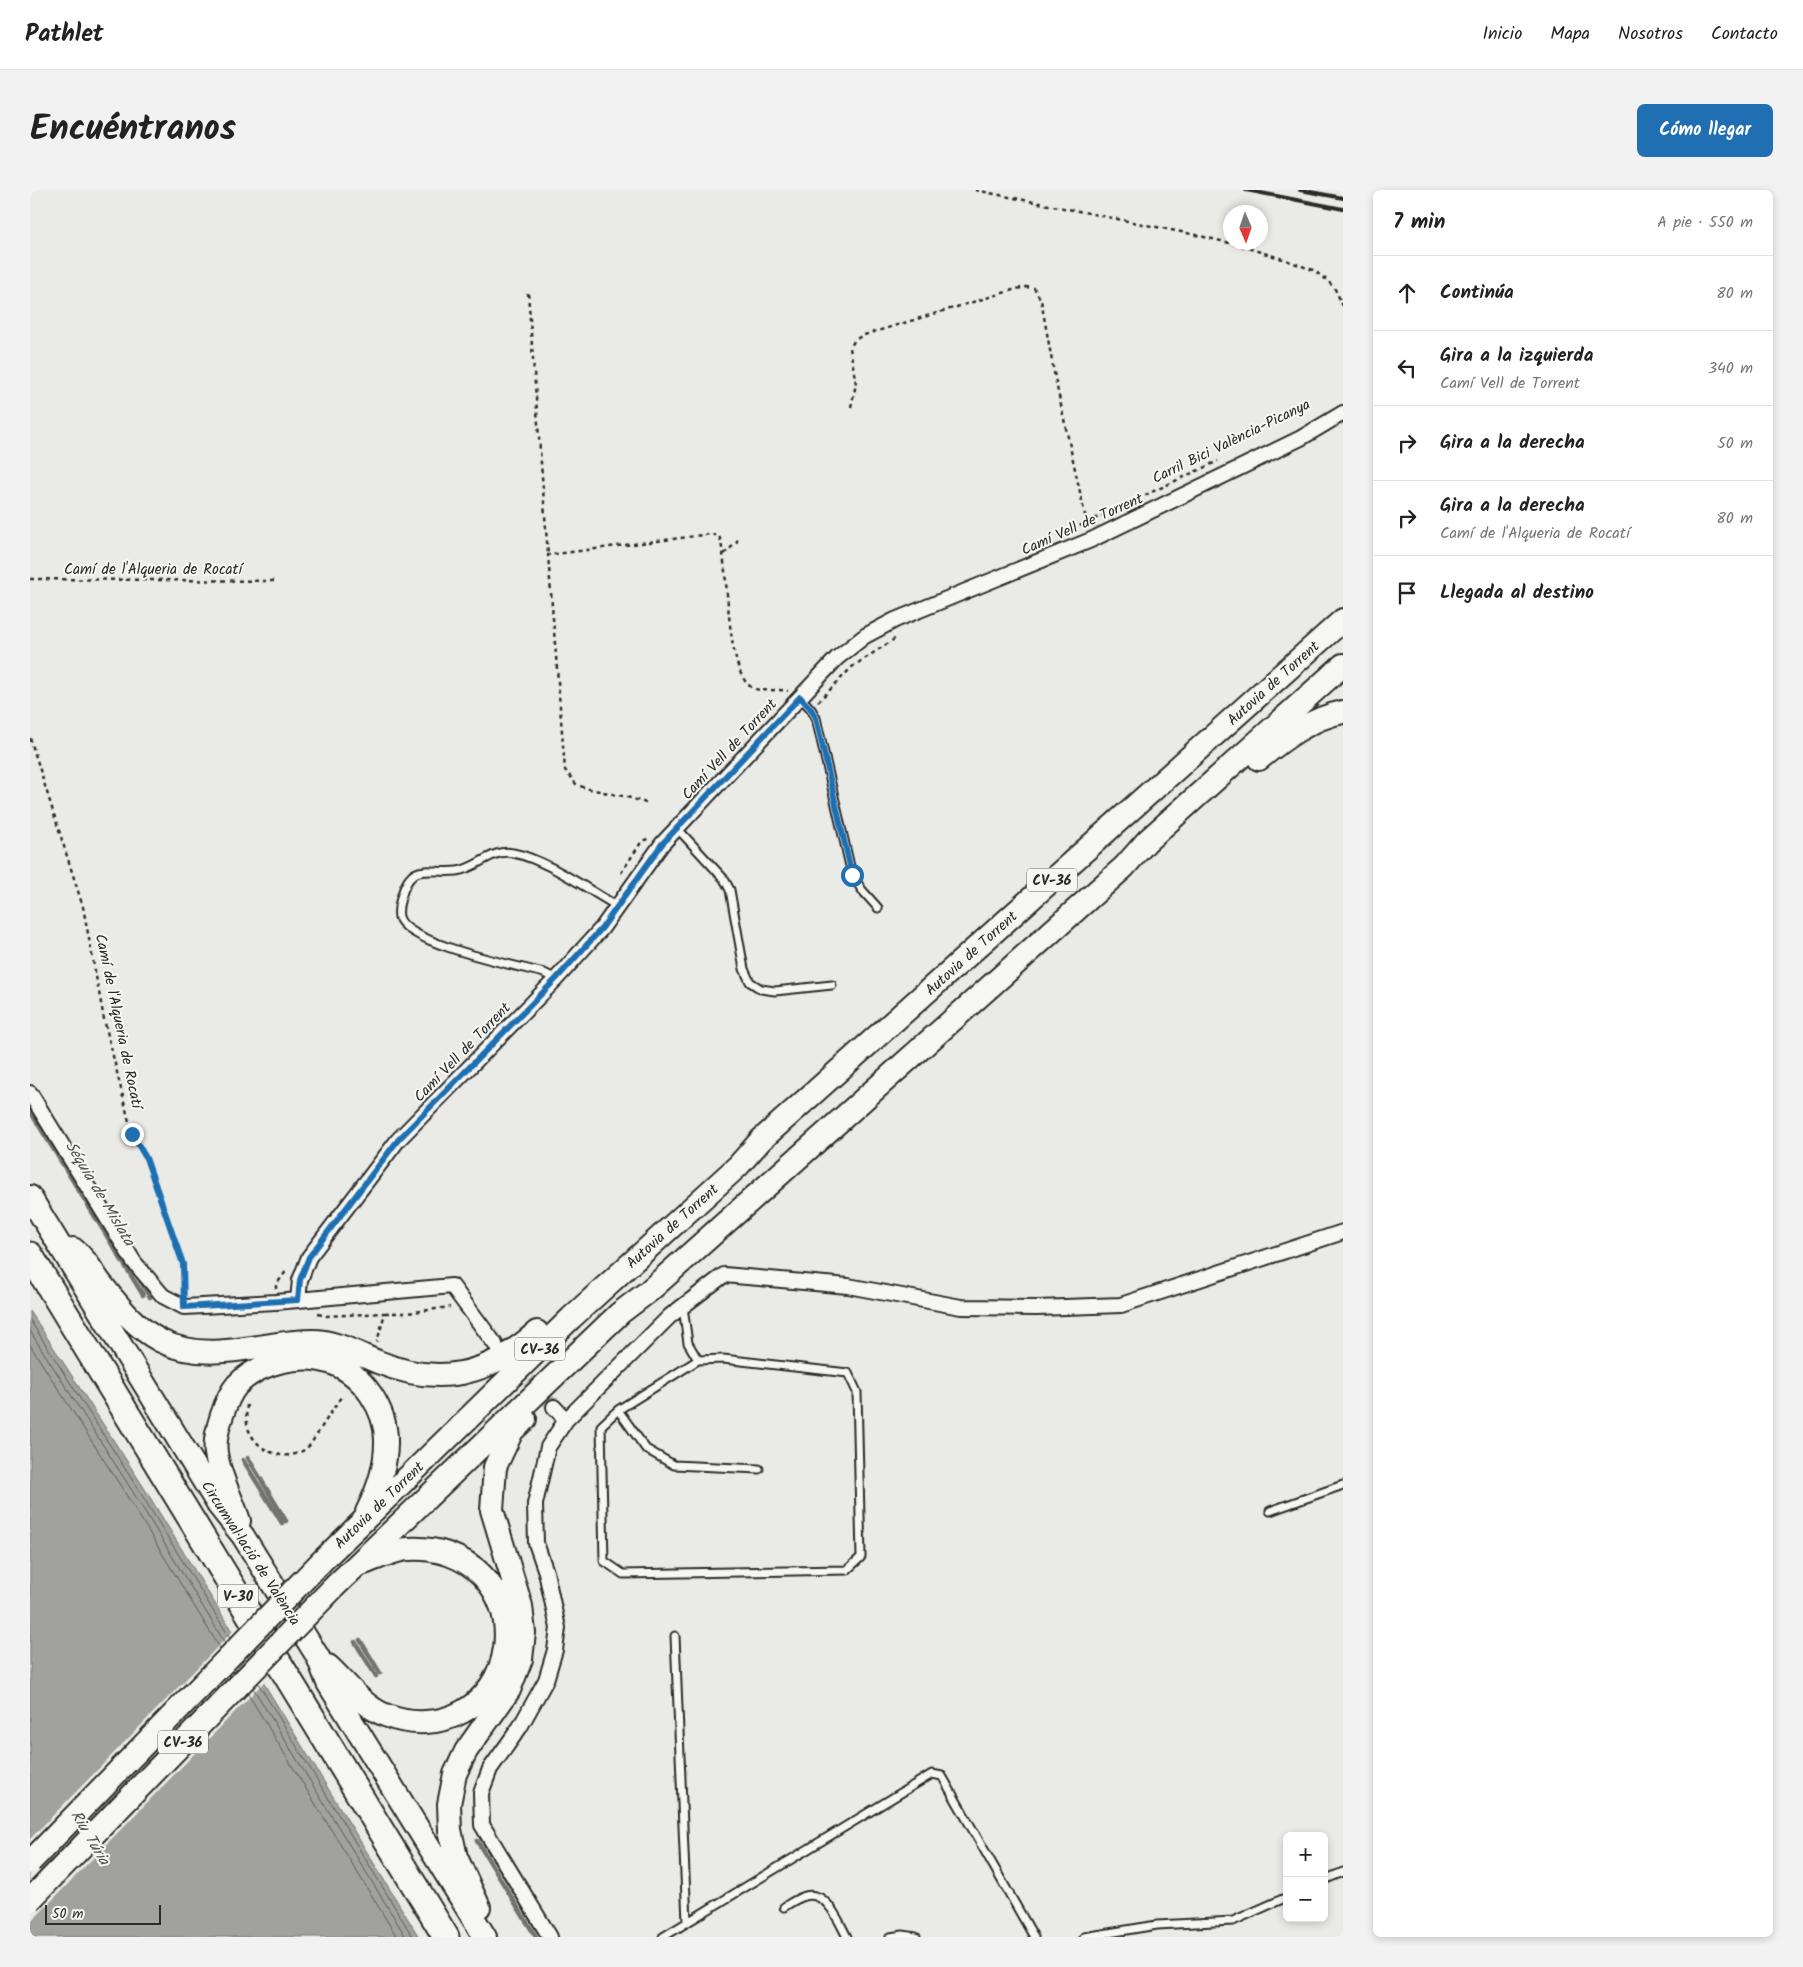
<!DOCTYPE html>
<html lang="es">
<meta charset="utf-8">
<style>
body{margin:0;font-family:Kalam,sans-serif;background:#f2f2f2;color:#222}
.controls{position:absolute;right:15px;bottom:15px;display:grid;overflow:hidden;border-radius:8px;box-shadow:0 2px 8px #0003}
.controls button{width:45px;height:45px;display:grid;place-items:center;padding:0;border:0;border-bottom:1px solid #e0e0e0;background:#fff;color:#222;font:25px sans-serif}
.compass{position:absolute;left:1193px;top:15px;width:45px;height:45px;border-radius:50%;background:#fff;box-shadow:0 2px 8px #0003;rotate:178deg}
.scale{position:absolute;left:15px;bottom:12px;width:116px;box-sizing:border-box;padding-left:5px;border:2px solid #2b2b2b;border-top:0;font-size:14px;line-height:18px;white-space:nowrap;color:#2b2b2b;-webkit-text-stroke:4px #f6f6f2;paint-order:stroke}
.stop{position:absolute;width:15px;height:15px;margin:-11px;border:4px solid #1f6fb2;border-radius:50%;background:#fff}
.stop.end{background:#1f6fb2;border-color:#fff;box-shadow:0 1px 5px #0008}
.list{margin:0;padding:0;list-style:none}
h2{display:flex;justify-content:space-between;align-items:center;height:65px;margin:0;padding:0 20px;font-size:21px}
h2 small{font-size:16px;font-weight:400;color:#767676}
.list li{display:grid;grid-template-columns:32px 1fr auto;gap:15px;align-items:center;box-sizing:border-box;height:75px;padding:0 20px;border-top:1px solid #e0e0e0}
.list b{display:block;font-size:19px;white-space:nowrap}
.list p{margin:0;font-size:16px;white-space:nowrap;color:#767676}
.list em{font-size:16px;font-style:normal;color:#767676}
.icon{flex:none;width:28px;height:28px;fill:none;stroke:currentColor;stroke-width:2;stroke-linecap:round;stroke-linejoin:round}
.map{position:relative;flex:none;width:1313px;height:1747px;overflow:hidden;border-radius:8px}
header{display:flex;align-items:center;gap:30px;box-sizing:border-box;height:70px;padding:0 25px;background:#fff;border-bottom:1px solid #e0e0e0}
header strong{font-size:24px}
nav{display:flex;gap:28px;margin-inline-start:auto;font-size:18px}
.intro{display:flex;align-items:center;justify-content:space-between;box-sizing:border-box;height:120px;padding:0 30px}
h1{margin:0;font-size:35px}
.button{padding:12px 22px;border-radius:8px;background:#1f6fb2;color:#fff;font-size:18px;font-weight:700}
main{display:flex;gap:30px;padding:0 30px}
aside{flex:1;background:#fff;border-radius:8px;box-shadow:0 2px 8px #0003}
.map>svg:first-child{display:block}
.water{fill:#a1a19e;stroke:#727270}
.pier{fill:#eaeae6}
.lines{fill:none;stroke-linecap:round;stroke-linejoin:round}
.shore{stroke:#5a5a59;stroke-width:1}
.stream{stroke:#727270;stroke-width:4.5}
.minor-tunnel{stroke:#c4c4c1;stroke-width:14;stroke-dasharray:14 7;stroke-linecap:butt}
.service-casing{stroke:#2b2b2b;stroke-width:11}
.minor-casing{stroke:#2b2b2b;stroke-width:18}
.trunk-casing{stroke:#2b2b2b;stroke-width:26}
.motorway-casing{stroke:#2b2b2b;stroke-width:29}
.path{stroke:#2b2b2b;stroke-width:2.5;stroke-dasharray:4 4;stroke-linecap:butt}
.service{stroke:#f6f6f2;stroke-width:7}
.minor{stroke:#f6f6f2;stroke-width:14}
.trunk{stroke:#f6f6f2;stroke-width:22}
.motorway{stroke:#f6f6f2;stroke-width:25}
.rail{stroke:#2b2b2b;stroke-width:4}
.trunk-bridge-casing{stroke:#2b2b2b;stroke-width:26;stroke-linecap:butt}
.trunk-bridge{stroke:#f6f6f2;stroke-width:22}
.route{stroke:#1f6fb2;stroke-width:6}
.labels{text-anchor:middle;stroke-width:4;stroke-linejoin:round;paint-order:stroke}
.shield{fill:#f6f6f2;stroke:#686867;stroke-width:1}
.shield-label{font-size:14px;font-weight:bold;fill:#2b2b2b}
.street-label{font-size:15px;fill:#2b2b2b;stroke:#f6f6f2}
.water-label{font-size:16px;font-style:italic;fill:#545453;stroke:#f6f6f2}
</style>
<header>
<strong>Pathlet</strong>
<nav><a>Inicio</a><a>Mapa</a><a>Nosotros</a><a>Contacto</a></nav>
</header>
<div class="intro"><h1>Encuéntranos</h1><a class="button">Cómo llegar</a></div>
<main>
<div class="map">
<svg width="1313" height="1747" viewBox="0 0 1313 1747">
<rect width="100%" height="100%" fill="#eaeae6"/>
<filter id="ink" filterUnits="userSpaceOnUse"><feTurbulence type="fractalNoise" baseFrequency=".02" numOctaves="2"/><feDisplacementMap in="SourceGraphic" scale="10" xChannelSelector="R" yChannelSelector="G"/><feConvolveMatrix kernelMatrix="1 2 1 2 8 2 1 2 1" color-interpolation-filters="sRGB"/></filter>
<g filter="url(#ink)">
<!-- water -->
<path class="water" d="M0,1121L113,1296L389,1747H0Z"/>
<!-- pier -->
<path class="pier" d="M204,1440L235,1491L0,1733V1649Z"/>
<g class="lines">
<!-- shore -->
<path class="shore" d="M0,1130L108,1299L200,1448
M0,1141L103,1302L195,1453
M0,1155L97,1306L190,1458
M228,1493L383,1747
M223,1498L376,1747
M218,1504L367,1747"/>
<!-- stream -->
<path class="stream" d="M0,921L113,1105
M105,1082L120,1107
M218,1268L256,1331
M213,1270L252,1333
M330,1450L350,1483
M325,1452L346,1486
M451,1648L512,1747
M447,1651L506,1747"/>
<!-- minor-tunnel -->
<path class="minor-tunnel" d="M484,1175L524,1217"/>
<!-- service casing -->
<g class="service-casing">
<path id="service" d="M770,507L781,519L786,528L822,685L832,700L848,718
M647,638L694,689L700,700L714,779L720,792L731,799L745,801L802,795
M526,789L514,783C488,776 376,754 369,727C368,721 369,714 371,708C381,670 397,684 427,681C447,679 462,658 483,663C515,669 557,699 587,716
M653,1117L658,1153L668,1170
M693,1169L818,1183L827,1202L831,1367L817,1380L593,1384L574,1371L571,1236L588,1220L668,1170Z
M588,1220L616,1259L644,1275L729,1279
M1240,1321L1313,1295
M645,1446L657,1732
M1294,1690L1313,1682
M754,1717C760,1713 768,1708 775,1706C797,1700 809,1732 817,1747
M633,1747L902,1584L912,1586L1004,1747
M860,1747L873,1745L886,1747
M1054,1747L1127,1735L1203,1731L1257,1707"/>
</g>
<!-- minor casing -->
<g class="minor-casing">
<path id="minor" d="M0,903L104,1072L133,1106L154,1117L246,1112L422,1096L465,1154
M268,1110L270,1090L279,1067L368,950L526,789L572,738L632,654L807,468L835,446L865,430L1061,350L1271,248L1313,223
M524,1217L536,1230
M520,1747L452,1635L451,1603L460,1579L490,1537L516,1490L525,1460L528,1438L516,1382L506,1353L505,1314L518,1257L536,1230L640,1126L694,1085L818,1096L931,1117L1007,1118L1091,1115L1313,1042"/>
</g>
<!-- trunk casing -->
<g class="trunk-casing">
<path id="trunk" d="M1229,569C1253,549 1281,528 1313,522
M0,1007L189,1316L213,1346L288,1467L298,1493L455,1747
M43,1059C54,1067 61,1079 69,1091C87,1114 104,1137 131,1151C179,1175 233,1151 283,1151C305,1151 328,1164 348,1172C409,1197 458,1186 507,1142
M209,1331C202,1309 189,1286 186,1263C184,1251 188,1237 192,1225C195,1216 200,1203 207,1195C229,1172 272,1162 302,1173C333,1184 357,1220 356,1253C356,1278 348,1300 337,1322
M292,1371L541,1128L708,976L731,950L1313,430
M306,1395L590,1123L619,1101L1094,677L1117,651L1313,475
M298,1476C316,1492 332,1516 355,1525C409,1547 467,1517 475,1458C483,1398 436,1355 378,1359C363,1360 346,1369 331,1374
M449,1717L426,1667L420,1640L419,1614L425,1584L436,1561L479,1500L491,1469L494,1443L491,1416L462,1320L465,1277L482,1241L495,1229"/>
</g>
<!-- motorway casing -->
<g class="motorway-casing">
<path id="motorway" d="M0,1065L416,1747"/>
</g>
<!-- path -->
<path class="path" d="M945,0L1166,45L1208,55L1250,68L1283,80L1297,90L1305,99L1313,116
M498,103L518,365
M821,217L826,194L820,158L824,151L831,146L986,99L996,97L1004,98L1011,110L1025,188L1057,334
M1028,346L1188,271
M694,364L706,353L709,347
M0,389L247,391
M788,512L822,477L866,448
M0,548L53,717L74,829L102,944L116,968L153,1074L154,1101
M616,613L597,607L555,598L546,594L535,580L518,365L681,344L689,346C700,375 694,485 723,498C734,503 747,498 758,501
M591,683L612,651L620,648
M246,1099V1095L257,1080
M355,1123H377L420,1117
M288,1124L296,1126L355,1123L347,1152
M217,1215C216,1222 216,1230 218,1238C227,1264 261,1275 280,1255L311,1207"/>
<!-- service -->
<use href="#service" class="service"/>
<!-- minor -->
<use href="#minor" class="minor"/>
<!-- trunk -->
<use href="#trunk" class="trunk"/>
<!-- motorway -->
<use href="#motorway" class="motorway"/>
<!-- rail -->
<path class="rail" d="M1216,0L1313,19
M1270,0L1313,8"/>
<!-- trunk-bridge casing -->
<g class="trunk-bridge-casing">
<path id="trunk-bridge" d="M0,1672L292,1371
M0,1710L306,1395"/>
</g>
<!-- trunk-bridge -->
<use href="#trunk-bridge" class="trunk-bridge"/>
</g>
</g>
<g class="lines" filter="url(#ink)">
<!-- route -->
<path class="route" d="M102,944L116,968L153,1074L154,1117L268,1110L270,1090L279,1067L368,950L526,789L572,738L632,654L770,507L781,519L786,528L822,685"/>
</g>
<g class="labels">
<!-- shield labels -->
<g class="shield">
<rect x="997" y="678.5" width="50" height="23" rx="4"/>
<rect x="485" y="1147.5" width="50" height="23" rx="4"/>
<rect x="188" y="1394.5" width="40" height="23" rx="4"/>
<rect x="128" y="1540.5" width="50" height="23" rx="4"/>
</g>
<g class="shield-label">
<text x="1022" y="695">CV-36</text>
<text x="510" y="1164">CV-36</text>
<text x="208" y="1411">V-30</text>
<text x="153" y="1557">CV-36</text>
</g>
<!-- street labels -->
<g class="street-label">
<text transform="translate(1201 251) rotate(-26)" y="5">Carril Bici València-Picanya</text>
<text transform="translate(1052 334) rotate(-24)" y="5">Camí Vell de Torrent</text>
<text x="123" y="384">Camí de l'Alqueria de Rocatí</text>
<text transform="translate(1243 493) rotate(-42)" y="5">Autovia de Torrent</text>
<text transform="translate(699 559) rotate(-47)" y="5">Camí Vell de Torrent</text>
<text transform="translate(941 763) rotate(-42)" y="5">Autovia de Torrent</text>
<text transform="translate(89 831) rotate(78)" y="5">Camí de l'Alqueria de Rocatí</text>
<text transform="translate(432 862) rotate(-46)" y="5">Camí Vell de Torrent</text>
<text transform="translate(642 1036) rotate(-42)" y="5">Autovia de Torrent</text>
<text transform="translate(349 1315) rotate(-44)" y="5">Autovia de Torrent</text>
<text transform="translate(221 1363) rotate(57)" y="5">Circumval·lació de València</text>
</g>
<!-- water labels -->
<g class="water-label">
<text transform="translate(71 1003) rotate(59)" y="6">Séquia de Mislata</text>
<text transform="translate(61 1647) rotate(59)" y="6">Riu Túria</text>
</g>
</g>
</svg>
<div class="controls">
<button>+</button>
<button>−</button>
</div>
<svg class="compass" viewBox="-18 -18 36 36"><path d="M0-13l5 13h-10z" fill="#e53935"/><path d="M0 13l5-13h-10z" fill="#767676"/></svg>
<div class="scale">50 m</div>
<div class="stop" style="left:822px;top:685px"></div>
<div class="stop end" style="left:102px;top:944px"></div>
</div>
<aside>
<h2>7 min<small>A pie · 550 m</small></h2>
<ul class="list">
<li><svg class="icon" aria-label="ahead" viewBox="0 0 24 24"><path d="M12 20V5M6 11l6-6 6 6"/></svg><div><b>Continúa</b></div><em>80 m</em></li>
<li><svg class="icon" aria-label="left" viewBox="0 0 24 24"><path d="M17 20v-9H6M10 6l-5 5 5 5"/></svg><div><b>Gira a la izquierda</b><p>Camí Vell de Torrent</p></div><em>340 m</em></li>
<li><svg class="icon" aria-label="right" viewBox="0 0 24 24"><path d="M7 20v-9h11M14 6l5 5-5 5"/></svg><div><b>Gira a la derecha</b></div><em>50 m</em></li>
<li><svg class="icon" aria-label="right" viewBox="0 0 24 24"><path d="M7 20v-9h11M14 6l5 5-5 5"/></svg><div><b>Gira a la derecha</b><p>Camí de l'Alqueria de Rocatí</p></div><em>80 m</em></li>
<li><svg class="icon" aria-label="arrive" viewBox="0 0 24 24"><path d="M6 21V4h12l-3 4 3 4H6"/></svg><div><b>Llegada al destino</b></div></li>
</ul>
</aside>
</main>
